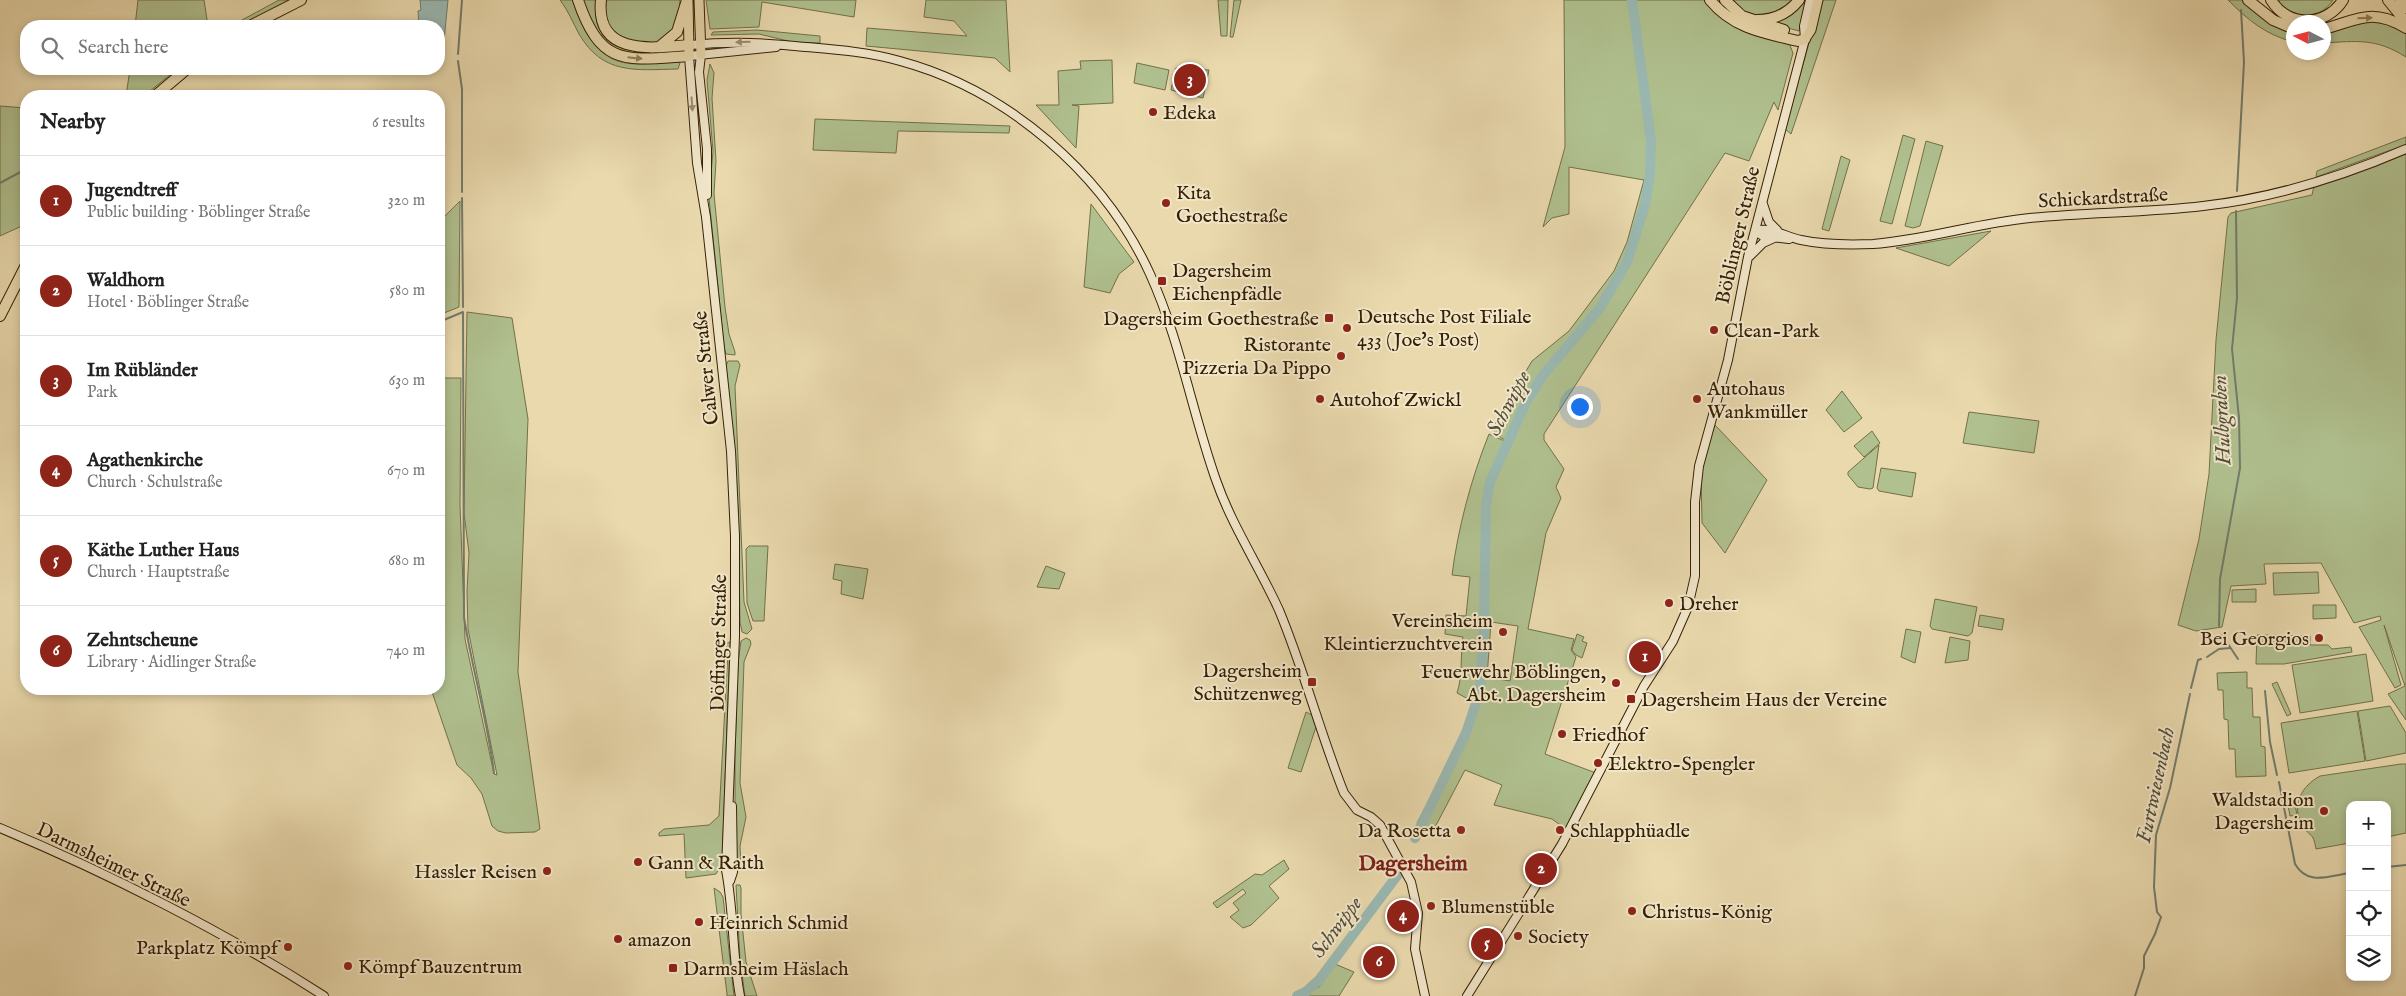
<!DOCTYPE html>
<meta charset="utf-8">
<style>
body{margin:0;font-family:"IM FELL English",serif;background:#f2f2f2;color:#222}
.controls{position:absolute;right:15px;bottom:15px;display:grid;overflow:hidden;border-radius:10px;box-shadow:0 2px 8px #0003}
.controls button{width:45px;height:45px;display:grid;place-items:center;padding:0;border:0;border-bottom:1px solid #e0e0e0;background:#fff;color:#222;font:25px sans-serif}
.compass{position:absolute;left:2286px;top:15px;width:45px;height:45px;border-radius:50%;background:#fff;box-shadow:0 2px 8px #0003;rotate:276deg}
.you{position:absolute;left:1579px;top:406px;width:18px;height:18px;margin:-12px;border:4px solid #fff;border-radius:50%;background:#1a73e8;box-shadow:0 0 0 8px #1a73e833}
.badge{display:grid;place-items:center;width:32px;height:32px;border-radius:50%;background:#8f2418;color:#fff;font-size:16px;font-weight:700}
.pin{position:absolute;translate:-50% -50%;border:2px solid #fff;box-shadow:0 1px 5px #0006}
.list{margin:0;padding:0;list-style:none}
h2{display:flex;justify-content:space-between;align-items:center;height:65px;margin:0;padding:0 20px;font-size:21px}
h2 small{font-size:16px;font-weight:400;color:#767676}
.list li{display:grid;grid-template-columns:32px 1fr auto;gap:15px;align-items:center;box-sizing:border-box;height:90px;padding:0 20px;border-top:1px solid #e0e0e0}
.list b{display:block;font-size:19px;white-space:nowrap}
.list p{margin:0;font-size:16px;white-space:nowrap;color:#767676}
.list em{font-size:16px;font-style:normal;color:#767676}
.icon{flex:none;width:28px;height:28px;fill:none;stroke:currentColor;stroke-width:2;stroke-linecap:round;stroke-linejoin:round}
.map{position:relative;flex:none;width:2406px;height:996px;overflow:hidden}
.search{position:absolute;background:#fff;box-shadow:0 2px 8px #0003;left:20px;top:20px;width:425px;height:55px;display:flex;align-items:center;gap:12px;box-sizing:border-box;padding:0 18px;border-radius:20px;color:#767676;font-size:19px}
.panel{position:absolute;background:#fff;box-shadow:0 2px 8px #0003;left:20px;top:90px;width:425px;height:605px;border-radius:20px}
.map>svg:first-child{display:block}
.green{fill:#b0c08f;stroke:#737049;fill-rule:evenodd}
.water{fill:#9ab9b2;stroke:#727c6c}
.lines{fill:none;stroke-linecap:round;stroke-linejoin:round}
.stream{stroke:#727c6c;stroke-width:2}
.river{stroke:#9ab9b2;stroke-width:10}
.secondary-casing{stroke:#362003;stroke-width:10}
.primary-casing{stroke:#362003;stroke-width:11}
.highway-casing{stroke:#362003;stroke-width:12}
.secondary{stroke:#f1e6ca;stroke-width:8}
.primary{stroke:#e9d9ad;stroke-width:9}
.highway{stroke:#e9d9ad;stroke-width:10}
.oneway{fill:#907c58}
.oneway2{fill:#9d8d70}
.poi-dot{fill:#8f2418;stroke:#f1e6ca;stroke-width:2}
.labels{text-anchor:middle;stroke-width:4;stroke-linejoin:round;paint-order:stroke}
.poi-label{font-size:20px;fill:#362003;stroke:#f1e6ca;text-anchor:start}
.street-label{font-size:20px;fill:#362003;stroke:#f1e6ca}
.water-label{font-size:21px;font-style:italic;fill:#544e38;stroke:#f1e6ca}
.quarter-label{font-size:22px;font-weight:bold;fill:#7a1f14;stroke:#f1e6ca}
</style>
<div class="map">
<svg width="2406" height="996" viewBox="0 0 2406 996">
<rect width="100%" height="100%" fill="#e9d9ad"/>
<filter id="stains"><feTurbulence type="fractalNoise" baseFrequency=".004" numOctaves="4"/><feColorMatrix values="0 0 0 0 .2 0 0 0 0 .09 0 0 0 0 .02 0 0 0 .5 -.17"/></filter>
<radialGradient id="worn" r=".72"><stop offset=".6" stop-color="#630" stop-opacity="0"/><stop offset="1" stop-color="#630" stop-opacity=".3"/></radialGradient>
<!-- green -->
<path class="green" d="M138,0H204L208,26H135Z
M279,0H291L241,26H231Z
M560,0H574C589,33 595,64 638,64C651,64 664,61 678,62L680,63L678,69C635,70 603,75 579,34C573,23 568,10 560,0Z
M580,0H598L597,6L622,47L637,52L676,51C658,56 615,55 601,39C592,29 587,12 580,0Z
M603,0H680L678,26L656,45L635,44L610,30L603,6Z
M706,0H856L854,17L762,2L759,27L710,29Z
M926,0H1006L1010,72L995,58L866,46L867,28L967,36L954,21L924,17Z
M1218,0H1228L1227,36H1221Z
M1234,0H1241L1233,37H1230Z
M1564,0H1706L1730,24L1789,43L1793,53L1778,110L1774,102L1749,161L1725,153L1544,434V440L1564,469L1556,487L1561,498L1546,533L1528,629L1574,639L1571,650L1576,657L1545,754L1596,773L1566,829L1552,819L1494,805L1502,785L1465,770L1433,831L1417,823L1463,736L1474,702L1457,693C1463,675 1460,656 1463,637L1445,634L1446,615L1466,616L1470,577L1452,575C1458,528 1471,479 1489,434L1511,444L1494,433L1495,423L1532,361L1569,331L1614,271L1627,242L1644,180L1569,167V214L1552,218L1543,227L1565,147ZM1491,622L1518,626L1510,681L1487,677Z
M1729,0H1796C1766,19 1757,24 1729,0Z
M1804,0H1807L1799,31L1773,24L1796,11Z
M1821,0H1836L1791,134L1785,129Z
M2228,0H2242C2258,15 2273,25 2293,33V42C2265,34 2249,21 2228,0Z
M2279,0H2333C2320,20 2297,18 2280,6Z
M2357,20L2388,23L2406,33V57C2376,38 2357,41 2324,43V33Z
M757,30L820,36V43L792,42L759,34L711,35L713,32Z
M1112,60L1113,103L1072,105L1079,106L1076,148L1036,105H1059L1058,71L1081,69L1080,61Z
M1137,63L1169,70L1165,90L1134,83Z
M710,64L714,73L712,98L716,161L714,194L725,307L729,334L735,352V355L726,354L724,347L709,198L713,151L707,80Z
M1176,68L1209,70L1203,98L1171,90Z
M130,69H177L144,96H126Z
M0,106L26,108V224L0,236Z
M815,119L1010,126L1009,133L898,131L896,153L813,150Z
M1903,135L1915,139L1892,224L1880,221Z
M2406,137V144L2399,147L2316,177L2317,171Z
M1926,141L1943,146L1920,226L1913,228L1905,226Z
M2406,151V720L2388,694L2405,686L2384,625L2401,685L2395,688L2359,627L2381,620L2380,616L2354,623L2321,563L2264,564L2266,584L2231,586L2222,627L2196,631L2178,625L2199,539L2209,474L2216,340L2228,217L2231,213L2312,195L2314,186Z
M1841,156L1850,160L1829,231L1822,229Z
M460,201L459,307L439,315V222Z
M1091,204L1134,262L1119,274L1110,293L1084,287Z
M1991,231L1949,266L1896,248Z
M467,312L512,318L528,419L518,672L540,829L535,832L506,833L498,831L492,826L482,794L471,778L457,765L431,689H439V378H461L460,505L465,639L494,774L497,775L468,629L467,591L469,553L464,513Z
M728,361H738L740,365L735,386L744,602L752,629L747,634L742,632L740,622L738,510L726,366Z
M1842,391L1862,418L1844,432L1826,410Z
M1969,412L2039,421L2034,453L1963,443Z
M1715,425L1767,480L1725,553L1702,523L1701,474L1706,449Z
M1872,431L1880,443L1864,457L1854,446Z
M1879,445L1873,488L1870,489L1858,487L1848,475V472Z
M1881,468L1916,473L1912,497L1879,491L1877,488Z
M749,546H768L764,621H753L747,603L746,549Z
M835,564L868,569L863,599L841,594L842,581L833,579Z
M1046,566L1065,573L1059,589L1037,587Z
M2318,572L2319,593L2274,595L2273,573Z
M2256,589V602H2232V590Z
M1935,599L1977,607L1972,633L1968,636L1932,629L1930,626Z
M2313,605H2336V618L2313,619Z
M1980,615L2004,619L2002,630L1978,626Z
M1906,629L1921,632L1915,663L1901,657Z
M1577,634L1584,637L1582,641L1587,643L1582,658L1576,655L1572,650Z
M2257,635L2310,636V645H2328L2332,649L2351,647L2352,652L2284,664H2256Z
M1950,637L1970,641L1968,660L1945,663Z
M746,638L750,640L751,644L744,662L740,783L746,817L740,846L741,868L735,867V754L738,663L741,641Z
M730,642L722,864L716,874L686,878L684,834L659,836V833L664,829L709,825L719,816L728,651L725,644Z
M2366,654L2373,701L2300,713L2292,665Z
M2247,672V688H2252L2253,717H2260L2261,746L2265,747L2266,776L2236,777L2235,749H2229L2228,720L2224,719L2223,690H2218L2217,673Z
M2277,682L2291,714L2287,716L2272,684Z
M2390,706L2406,733V753L2366,761L2358,711Z
M2357,711L2365,761L2289,773L2281,723Z
M1306,712L1312,715L1316,727L1301,772L1288,768Z
M2401,764H2406V833L2387,837V805H2350V843L2316,849C2313,831 2310,838 2303,826C2290,805 2302,786 2320,776Z
M2294,799L2297,815L2290,816L2287,800Z
M1284,860L1289,869L1269,886L1279,898L1251,925L1243,928L1230,917L1239,910L1233,903L1246,893L1243,889L1217,908L1213,903L1255,874L1262,875Z
M736,885H740L741,888V914L746,962L757,996H745L740,960Z
M714,888L720,892L723,897L734,996H727V994Z
M1335,964L1354,972L1339,996H1300L1319,987Z"/>
<!-- water -->
<path class="water" d="M420,0H448L443,52L439,53V26H419L418,11L421,10Z"/>
<g class="lines">
<!-- stream -->
<path class="stream" d="M458,54L462,0
M458,61L462,89V192
M230,96H232
M0,183L26,169
M2237,191L2244,62L2241,10
M462,198L463,307
M439,322L463,312L464,617C472,670 488,721 494,773
M2219,626L2220,579L2240,468L2239,418L2232,349L2237,298L2236,211
M2222,635L2238,659
M2207,657L2219,649L2230,648
M2191,688L2198,660L2201,659
M2265,691L2270,742L2277,775
M2279,782L2295,864C2308,886 2328,876 2350,873
M2387,867L2406,865
M2135,996L2144,968V956L2155,934L2161,917L2157,912L2154,887L2156,835L2170,788L2190,694"/>
<!-- river -->
<path class="river" d="M1415,838L1466,733L1480,691L1484,624L1486,505L1490,482L1526,402L1544,374L1600,308L1627,262L1645,205L1650,174L1651,140L1632,0
M1297,996L1307,991L1319,980L1399,873"/>
<!-- secondary casing -->
<g class="secondary-casing">
<path id="secondary" d="M690,45C722,42 753,42 784,45C824,49 861,50 900,61C1007,90 1104,173 1150,274C1180,340 1192,412 1216,480C1232,526 1259,566 1279,610C1304,670 1320,733 1344,793L1357,810L1371,817L1380,825L1411,882L1418,913L1415,949L1425,996
M701,55L699,72L707,149V195
M1763,204L1769,222L1777,230
M1755,231C1772,226 1785,237 1801,240C1825,245 1849,245 1873,244C1926,240 1977,223 2030,218C2087,212 2145,213 2203,206C2274,198 2341,177 2406,149
M1755,231L1763,236L1789,239
M1750,256L1763,243L1774,238
M0,828C108,873 225,932 324,996
M730,881L733,872L732,806
M740,996C732,954 734,911 726,870L735,636V536L731,451L706,217L697,163L689,56L776,47
M1467,996L1562,844L1644,686L1673,641L1688,607L1695,576V502L1699,466L1728,360L1748,257L1805,39L1804,26L1810,0"/>
</g>
<!-- primary casing -->
<g class="primary-casing">
<path id="primary" d="M688,0L689,51
M699,0L701,55
M1805,39L1811,30L1818,0"/>
</g>
<!-- highway casing -->
<g class="highway-casing">
<path id="highway" d="M578,0C601,68 627,60 689,56
M601,0C595,57 654,48 690,45
M1710,0C1733,28 1763,33 1798,41L1805,39
M1725,0L1742,16L1784,30
M2248,0L2273,20L2294,29
M2271,0C2288,28 2326,27 2343,0
M2388,0L2406,22
M2400,0L2406,8
M1757,20C1774,20 1788,14 1799,0
M250,26L301,0
M2324,29C2357,20 2372,7 2406,28
M659,47L677,32L687,0
M155,96L187,69
M0,316L26,265"/>
</g>
<!-- secondary -->
<use href="#secondary" class="secondary"/>
<!-- primary -->
<use href="#primary" class="primary"/>
<!-- highway -->
<use href="#highway" class="highway"/>
</g>
<!-- one-way arrows -->
<defs><path id="oneway-solid" d="M-6-.8H1V-3.2L6.5 0L1 3.2V.8H-6Z" transform="scale(1.25)"/></defs>
<g class="oneway">
<use href="#oneway-solid" transform="translate(2365 18) rotate(-2)"/>
<use href="#oneway-solid" transform="translate(635 58) rotate(6)"/>
</g>
<g class="oneway2">
<use href="#oneway-solid" transform="translate(743 42) rotate(178)"/>
<use href="#oneway-solid" transform="translate(692 104) rotate(86)"/>
</g>
<!-- markers -->
<g class="poi-dot">
<circle cx="1153" cy="112" r="5"/>
<circle cx="1166" cy="203" r="5"/>
<rect x="1157" y="276" width="10" height="10" rx="2.5"/>
<rect x="1324" y="313" width="10" height="10" rx="2.5"/>
<circle cx="1347" cy="328" r="5"/>
<circle cx="1714" cy="330" r="5"/>
<circle cx="1341" cy="356" r="5"/>
<circle cx="1320" cy="399" r="5"/>
<circle cx="1697" cy="399" r="5"/>
<circle cx="1669" cy="603" r="5"/>
<circle cx="1503" cy="632" r="5"/>
<circle cx="2319" cy="638" r="5"/>
<rect x="1307" y="677" width="10" height="10" rx="2.5"/>
<circle cx="1616" cy="683" r="5"/>
<rect x="1626" y="694" width="10" height="10" rx="2.5"/>
<circle cx="1562" cy="734" r="5"/>
<circle cx="1598" cy="763" r="5"/>
<circle cx="2324" cy="811" r="5"/>
<circle cx="1461" cy="830" r="5"/>
<circle cx="1560" cy="830" r="5"/>
<circle cx="638" cy="862" r="5"/>
<circle cx="547" cy="871" r="5"/>
<circle cx="1431" cy="906" r="5"/>
<circle cx="1632" cy="911" r="5"/>
<circle cx="699" cy="922" r="5"/>
<circle cx="1518" cy="936" r="5"/>
<circle cx="618" cy="939" r="5"/>
<circle cx="288" cy="947" r="5"/>
<circle cx="348" cy="966" r="5"/>
<rect x="668" y="963" width="10" height="10" rx="2.5"/>
</g>
<g class="labels">
<!-- poi labels -->
<g class="poi-label">
<text x="1163" y="119">Edeka</text>
<text x="1176" y="199">Kita<tspan x="1176" dy="23">Goethestraße</tspan></text>
<text x="1172" y="277">Dagersheim<tspan x="1172" dy="23">Eichenpfädle</tspan></text>
<text x="1357" y="323">Deutsche Post Filiale<tspan x="1357" dy="23">433 (Joe's Post)</tspan></text>
<text x="1319" y="325" text-anchor="end">Dagersheim Goethestraße</text>
<text x="1724" y="337">Clean-Park</text>
<text x="1331" y="351" text-anchor="end">Ristorante<tspan x="1331" dy="23">Pizzeria Da Pippo</tspan></text>
<text x="1707" y="395">Autohaus<tspan x="1707" dy="23">Wankmüller</tspan></text>
<text x="1330" y="406">Autohof Zwickl</text>
<text x="1679" y="610">Dreher</text>
<text x="1493" y="627" text-anchor="end">Vereinsheim<tspan x="1493" dy="23">Kleintierzuchtverein</tspan></text>
<text x="2309" y="645" text-anchor="end">Bei Georgios</text>
<text x="1302" y="677" text-anchor="end">Dagersheim<tspan x="1302" dy="23">Schützenweg</tspan></text>
<text x="1606" y="678" text-anchor="end">Feuerwehr Böblingen,<tspan x="1606" dy="23">Abt. Dagersheim</tspan></text>
<text x="1641" y="706">Dagersheim Haus der Vereine</text>
<text x="1572" y="741">Friedhof</text>
<text x="1608" y="770">Elektro-Spengler</text>
<text x="2314" y="806" text-anchor="end">Waldstadion<tspan x="2314" dy="23">Dagersheim</tspan></text>
<text x="1451" y="837" text-anchor="end">Da Rosetta</text>
<text x="1570" y="837">Schlapphüadle</text>
<text x="648" y="869">Gann &amp; Raith</text>
<text x="537" y="878" text-anchor="end">Hassler Reisen</text>
<text x="1441" y="913">Blumenstüble</text>
<text x="1642" y="918">Christus-König</text>
<text x="709" y="929">Heinrich Schmid</text>
<text x="1528" y="943">Society</text>
<text x="628" y="946">amazon</text>
<text x="278" y="954" text-anchor="end">Parkplatz Kömpf</text>
<text x="358" y="973">Kömpf Bauzentrum</text>
<text x="683" y="975">Darmsheim Häslach</text>
</g>
<!-- street labels -->
<g class="street-label">
<text transform="translate(2103 197) rotate(-3)" y="7">Schickardstraße</text>
<text transform="translate(1737 235) rotate(-77)" y="7">Böblinger Straße</text>
<text transform="translate(705 368) rotate(-96)" y="7">Calwer Straße</text>
<text transform="translate(718 643) rotate(-89)" y="7">Döffinger Straße</text>
<text transform="translate(114 864) rotate(26)" y="7">Darmsheimer Straße</text>
</g>
<!-- water labels -->
<g class="water-label">
<text transform="translate(1508 403) rotate(-62)" y="7">Schwippe</text>
<text transform="translate(2221 420) rotate(-93)" y="7">Hulbgraben</text>
<text transform="translate(2155 785) rotate(-78)" y="7">Furtwiesenbach</text>
<text transform="translate(1336 927) rotate(-53)" y="7">Schwippe</text>
</g>
<!-- quarter labels -->
<g class="quarter-label">
<text x="1413" y="870">Dagersheim</text>
</g>
</g>
<rect width="100%" height="100%" filter="url(#stains)"/>
<rect width="100%" height="100%" fill="url(#worn)"/>
</svg>
<div class="controls">
<button>+</button>
<button>−</button>
<button><svg class="icon" aria-label="locate" viewBox="0 0 24 24"><circle cx="12" cy="12" r="6"/><path d="M12 2v4M12 18v4M2 12h4M18 12h4"/></svg></button>
<button><svg class="icon" aria-label="layers" viewBox="0 0 24 24"><path d="M12 4l9 5-9 5-9-5zM3 14l9 5 9-5"/></svg></button>
</div>
<svg class="compass" viewBox="-18 -18 36 36"><path d="M0-13l5 13h-10z" fill="#e53935"/><path d="M0 13l5-13h-10z" fill="#767676"/></svg>
<div class="you"></div>
<div class="pin badge" style="left:1645px;top:657px">1</div>
<div class="pin badge" style="left:1541px;top:869px">2</div>
<div class="pin badge" style="left:1190px;top:80px">3</div>
<div class="pin badge" style="left:1403px;top:916px">4</div>
<div class="pin badge" style="left:1487px;top:944px">5</div>
<div class="pin badge" style="left:1379px;top:962px">6</div>
<div class="search"><svg class="icon" aria-label="search" viewBox="0 0 24 24"><circle cx="10" cy="10" r="6"/><path d="M15 15l6 6"/></svg>Search here</div>
<section class="panel">
<h2>Nearby<small>6 results</small></h2>
<ul class="list">
<li><span class="badge">1</span><div><b>Jugendtreff</b><p>Public building · Böblinger Straße</p></div><em>320 m</em></li>
<li><span class="badge">2</span><div><b>Waldhorn</b><p>Hotel · Böblinger Straße</p></div><em>580 m</em></li>
<li><span class="badge">3</span><div><b>Im Rübländer</b><p>Park</p></div><em>630 m</em></li>
<li><span class="badge">4</span><div><b>Agathenkirche</b><p>Church · Schulstraße</p></div><em>670 m</em></li>
<li><span class="badge">5</span><div><b>Käthe Luther Haus</b><p>Church · Hauptstraße</p></div><em>680 m</em></li>
<li><span class="badge">6</span><div><b>Zehntscheune</b><p>Library · Aidlinger Straße</p></div><em>740 m</em></li>
</ul>
</section>
</div>
